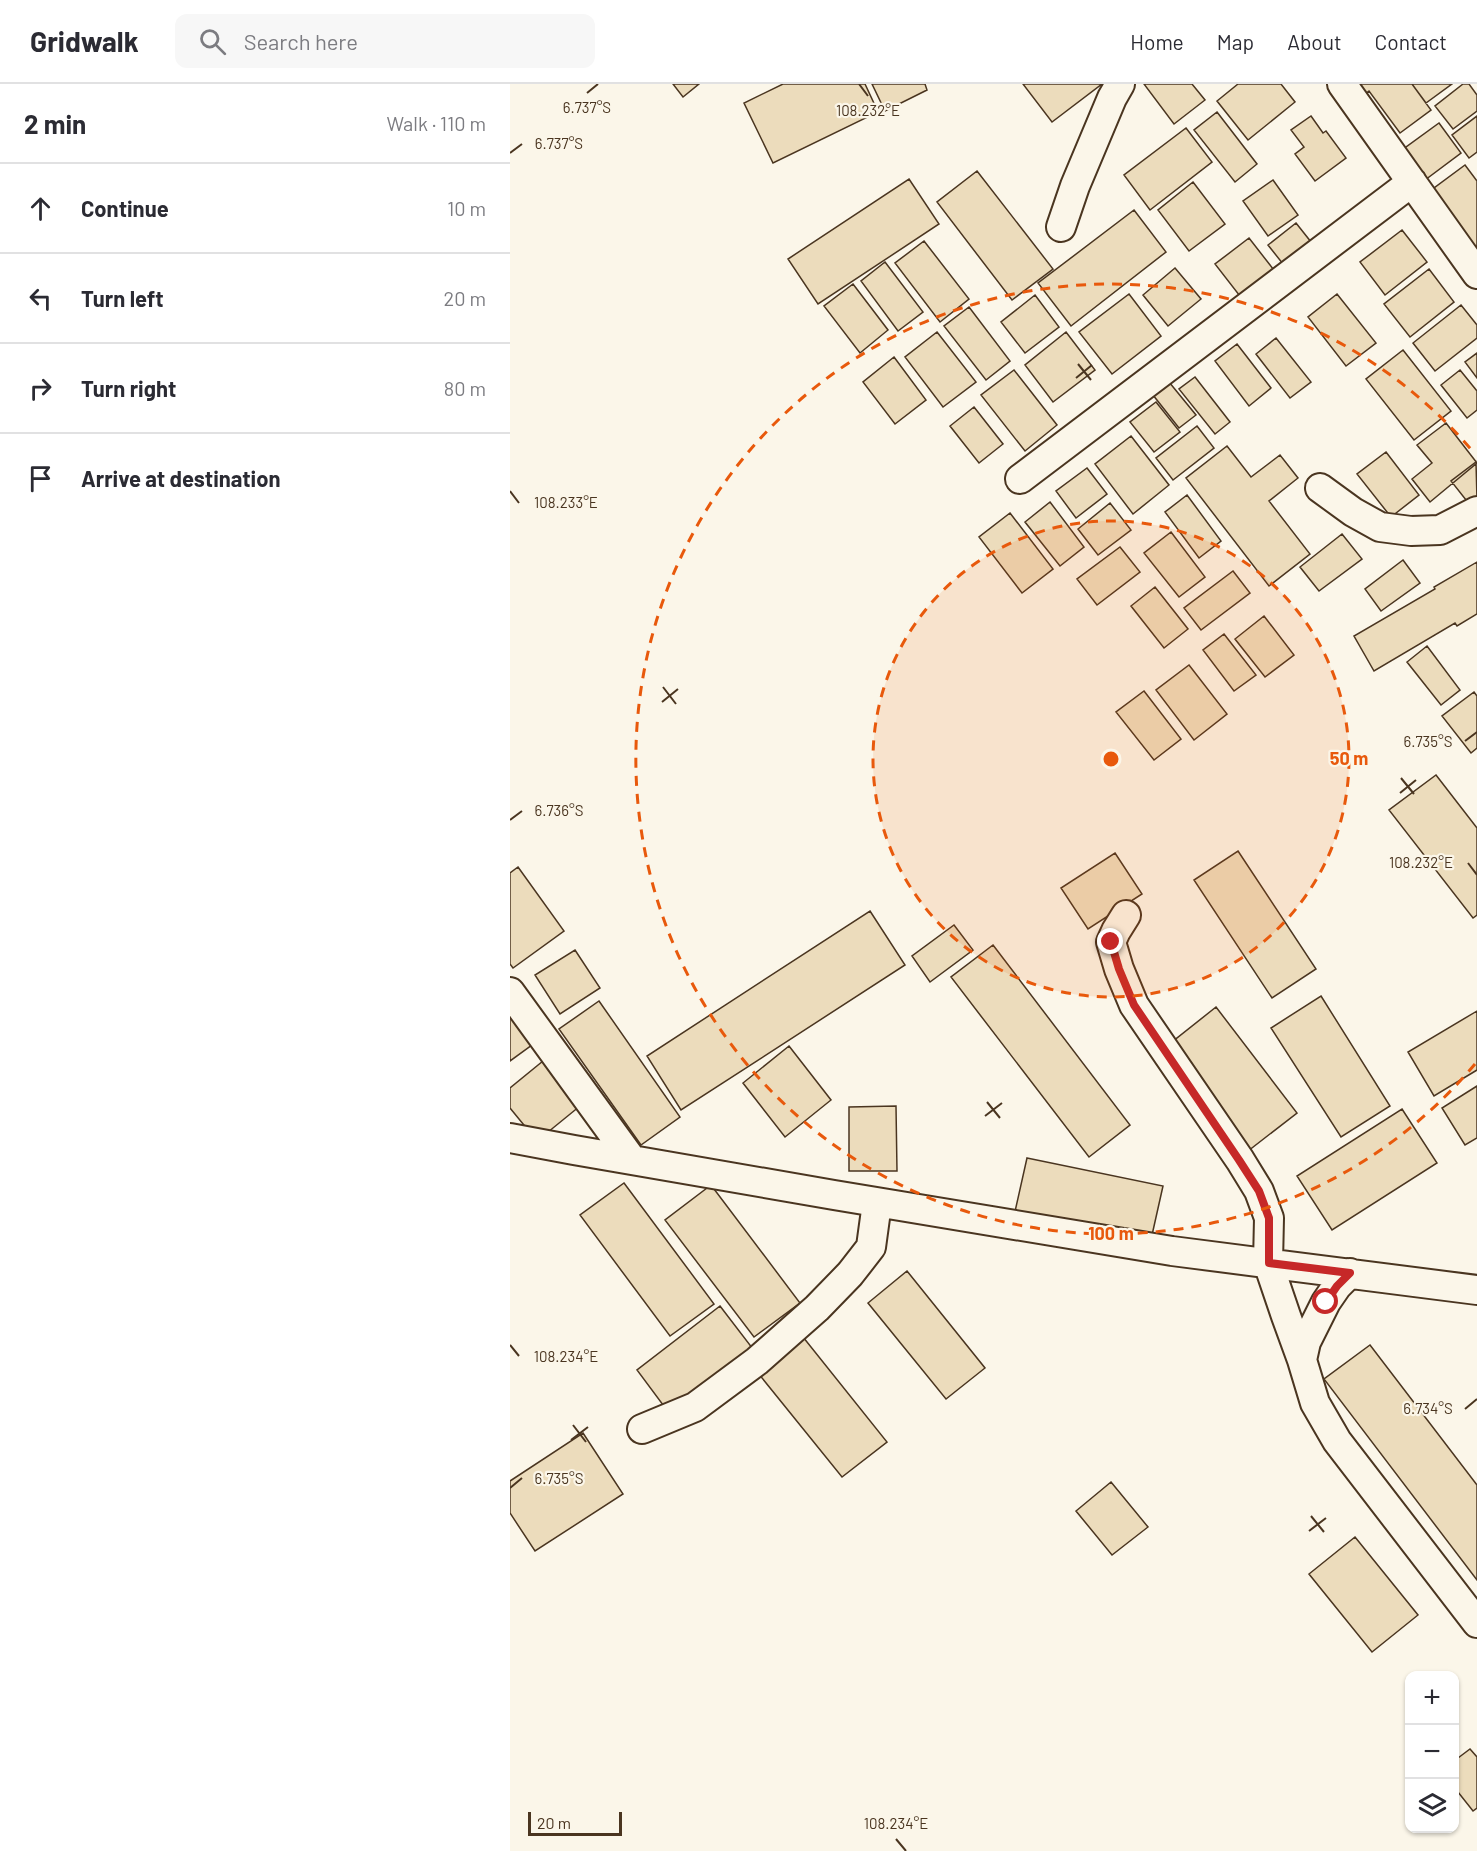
<!DOCTYPE html>
<meta charset="utf-8">
<style>
body{margin:0;font-family:Barlow,sans-serif;background:#f7f7f7;color:#2b2b33}
.controls{position:absolute;right:18px;bottom:18px;display:grid;overflow:hidden;border-radius:12px;box-shadow:0 2px 4px #0004}
.controls button{width:54px;height:54px;display:grid;place-items:center;padding:0;border:0;border-bottom:2px solid #e1e1e2;background:#fff;color:#2b2b33;font:30px sans-serif}
.scale{position:absolute;left:18px;bottom:15px;width:94px;box-sizing:border-box;padding-left:6px;border:3px solid #4a3520;border-top:0;font-size:16px;line-height:21px;white-space:nowrap;color:#4a3520;-webkit-text-stroke:4px #fbf6e9;paint-order:stroke}
.stop{position:absolute;width:18px;height:18px;margin:-14px;border:4px solid #c62828;border-radius:50%;background:#fff}
.stop.end{background:#c62828;border-color:#fff;box-shadow:0 2px 6px #0008}
.list{margin:0;padding:0;list-style:none}
h2{display:flex;justify-content:space-between;align-items:center;height:78px;margin:0;padding:0 24px;font-size:26px}
h2 small{font-size:20px;font-weight:400;color:#7c7c81}
.list li{display:grid;grid-template-columns:39px 1fr auto;gap:18px;align-items:center;box-sizing:border-box;height:90px;padding:0 24px;border-top:2px solid #e1e1e2}
.list b{display:block;font-size:22px;white-space:nowrap}
.list em{font-size:20px;font-style:normal;color:#7c7c81}
.icon{flex:none;width:33px;height:33px;fill:none;stroke:currentColor;stroke-width:2;stroke-linecap:round;stroke-linejoin:round}
.map{position:relative;flex:none;width:967px;height:1767px;overflow:hidden}
header{display:flex;align-items:center;gap:36px;box-sizing:border-box;height:84px;padding:0 30px;background:#fff;border-bottom:2px solid #e1e1e2}
header strong{font-size:28px}
nav{display:flex;gap:33px;margin-inline-start:auto;font-size:21px}
.search{width:420px;height:54px;background:#f7f7f7;display:flex;align-items:center;gap:15px;box-sizing:border-box;padding:0 21px;border-radius:12px;color:#7c7c81;font-size:22px}
main{display:flex}
aside{flex:1;background:#fff}
.map>svg:first-child{display:block}
.building{fill:#ecdcbc;stroke:#4a3520;stroke-width:1.5}
.lines{fill:none;stroke-linecap:round;stroke-linejoin:round}
.street-casing{stroke:#4a3520;stroke-width:32}
.street{stroke:#fbf6e9;stroke-width:28}
.route{stroke:#c62828;stroke-width:8}
.ticks{fill:none;stroke:#4a3520;stroke-width:2}
.ring{fill:none;stroke:#e8590c;stroke-width:3;stroke-dasharray:10 8}
.ticks-label{font-size:15px;text-anchor:middle;fill:#4a3520;stroke:#fbf6e9;stroke-width:4.5;stroke-linejoin:round;paint-order:stroke}
.centre{fill:#e8590c;stroke:#fbf6e9;stroke-width:3}
.ring-label{font-size:18px;text-anchor:middle;font-weight:bold;fill:#e8590c;stroke:#fbf6e9;stroke-width:4.5;stroke-linejoin:round;paint-order:stroke}
</style>
<header>
<strong>Gridwalk</strong>
<div class="search"><svg class="icon" aria-label="search" viewBox="0 0 24 24"><circle cx="10" cy="10" r="6"/><path d="M15 15l6 6"/></svg>Search here</div>
<nav><a>Home</a><a>Map</a><a>About</a><a>Contact</a></nav>
</header>
<main>
<aside>
<h2>2 min<small>Walk · 110 m</small></h2>
<ul class="list">
<li><svg class="icon" aria-label="ahead" viewBox="0 0 24 24"><path d="M12 20V5M6 11l6-6 6 6"/></svg><div><b>Continue</b></div><em>10 m</em></li>
<li><svg class="icon" aria-label="left" viewBox="0 0 24 24"><path d="M17 20v-9H6M10 6l-5 5 5 5"/></svg><div><b>Turn left</b></div><em>20 m</em></li>
<li><svg class="icon" aria-label="right" viewBox="0 0 24 24"><path d="M7 20v-9h11M14 6l5 5-5 5"/></svg><div><b>Turn right</b></div><em>80 m</em></li>
<li><svg class="icon" aria-label="arrive" viewBox="0 0 24 24"><path d="M6 21V4h12l-3 4 3 4H6"/></svg><div><b>Arrive at destination</b></div></li>
</ul>
</aside>
<div class="map">
<svg width="967" height="1767" viewBox="0 0 967 1767">
<rect width="100%" height="100%" fill="#fbf6e9"/>
<!-- building -->
<path class="building" d="M163,0H189L173,13Z
M273,0H355L368,28L263,79L234,19Z
M362,0H415L417,6L375,27Z
M513,0H592L542,38Z
M634,0H682L695,16L664,40Z
M728,0H771L785,18L738,56L707,17Z
M835,0H902L921,26L890,49L859,7L847,16Z
M902,0H942L916,19Z
M953,0H959L967,11V27L943,45L925,22Z
M707,28L747,80L725,98L684,46Z
M801,32L813,49L816,47L836,74L805,97L785,70L794,63L781,46Z
M967,32V68L959,74L942,51Z
M929,39L951,69L915,96L892,66Z
M676,44L702,78L640,126L614,91Z
M955,81L967,97V162L963,164L920,107Z
M467,87L543,185L502,216L427,118Z
M399,95L429,140L308,220L278,175Z
M763,96L788,131L758,152L733,117Z
M683,98L715,140L679,167L648,126Z
M624,126L656,168L561,242L528,199Z
M786,139L805,163L777,185L758,161Z
M892,146L917,178L875,211L850,178Z
M739,154L767,190L733,216L705,180Z
M414,157L459,215L430,238L385,179Z
M375,178L413,228L388,247L351,197Z
M665,184L691,215L658,242L633,211Z
M919,185L944,218L900,253L874,220Z
M343,200L378,246L350,269L314,222Z
M619,210L651,252L602,290L569,248Z
M827,210L866,259L836,282L798,233Z
M525,211L549,243L515,269L491,238Z
M951,221L967,241V254L925,287L903,259Z
M459,223L500,277L476,296L434,242Z
M427,248L466,298L433,323L395,273Z
M556,248L585,286L543,318L515,281Z
M766,254L801,298L780,314L746,270Z
M727,260L761,304L739,322L705,277Z
M893,266L941,327L904,356L856,295Z
M967,269V294L955,278Z
M384,273L416,316L385,340L353,298Z
M504,286L547,341L515,367L471,311Z
M950,286L967,307V326L957,334L931,301Z
M685,293L720,338L705,350L669,305Z
M659,298L686,331L669,344L643,311Z
M646,318L670,348L644,368L620,338Z
M464,323L493,360L469,379L440,342Z
M936,339L967,379L920,418L902,395L922,379L907,361Z
M687,342L704,364L663,396L646,374Z
M621,352L659,401L623,430L585,380Z
M717,362L741,393L770,371L788,394L759,417L800,470L759,502L676,394Z
M876,368L909,411L881,433L847,390Z
M966,378L967,416L960,421L941,397Z
M577,384L597,410L566,434L546,407Z
M677,411L711,457L689,474L655,428Z
M540,418L574,463L550,482L515,438Z
M600,419L621,446L588,471L568,445Z
M500,429L543,485L512,509L469,453Z
M661,448L695,493L669,513L634,469Z
M832,450L852,475L809,507L790,483Z
M610,463L630,488L587,521L567,495Z
M893,476L910,499L871,527L855,505Z
M967,478V530L947,542L945,539L864,587L844,552L925,505L924,503Z
M723,487L740,509L691,546L674,524Z
M645,503L678,545L654,564L621,522Z
M754,532L784,571L755,593L725,555Z
M714,550L746,591L724,607L693,566Z
M917,562L950,606L931,621L897,578Z
M679,581L717,630L684,656L646,606Z
M634,607L671,655L644,676L606,628Z
M964,608L967,612V664L961,669L932,632Z
M926,691L967,744V831L963,834L879,726Z
M728,767L806,885L762,914L684,796Z
M605,769L632,810L578,845L551,804Z
M8,783L54,847L3,884L0,880V789Z
M360,827L395,881L171,1026L137,972Z
M444,841L463,866L420,898L402,872Z
M483,861L620,1041L579,1073L441,893Z
M65,866L90,904L50,930L25,891Z
M811,912L880,1022L831,1053L761,944Z
M89,917L170,1033L131,1061L49,945Z
M0,922L26,958L0,977Z
M706,923L787,1029L738,1067L657,962Z
M967,927V986L924,1012L898,968Z
M279,962L321,1016L275,1053L233,999Z
M33,977L70,1022L27,1057L0,1024V1004Z
M967,1002V1054L955,1061L932,1024Z
M386,1022L387,1087H339V1023Z
M892,1025L927,1079L822,1146L787,1092Z
M517,1074L653,1102L640,1160L504,1132Z
M114,1099L204,1220L160,1252L70,1131Z
M201,1101L290,1219L244,1253L155,1136Z
M397,1187L475,1284L436,1315L358,1219Z
M210,1222L243,1265L159,1329L127,1286Z
M293,1253L377,1358L332,1393L248,1289Z
M860,1261L967,1401V1496L814,1295Z
M73,1349L113,1410L25,1467L0,1429V1397Z
M601,1398L638,1443L602,1471L566,1427Z
M845,1453L908,1531L862,1568L799,1490Z
M960,1665L967,1673V1724L963,1727L944,1703V1677Z"/>
<g class="lines">
<!-- street casing -->
<g class="street-casing">
<path id="street" d="M832,0L967,190
M551,143L565,102L602,14L610,0
M510,395L902,98
M810,404L843,428L870,443L901,447L930,446L967,427
M616,831L606,847L601,858L609,885L624,921L730,1076L749,1107L759,1134L758,1179L776,1232L792,1276
M0,908L122,1076
M0,1054L64,1066L324,1111L662,1167L967,1206
M840,1189L827,1202L816,1218L796,1258L792,1276L805,1319L827,1357L967,1539
M132,1345L185,1323L247,1277L307,1224L340,1190L361,1163L367,1119"/>
</g>
<!-- street -->
<use href="#street" class="street"/>
</g>
<g class="lines">
<!-- route -->
<path class="route" d="M601,858L609,885L624,921L729,1076L749,1107L759,1134V1179L840,1189L827,1202L816,1218"/>
</g>
<!-- ticks -->
<path class="ticks" d="M349,0L358,12M77,9L88,0M0,69L12,60M568,280L581,296M566,294L582,281M0,407L9,419M153,603L166,620M152,618L168,605M955,657L967,648M891,694L904,710M890,709L906,696M0,736L12,727M958,779L967,791M477,1018L490,1034M475,1032L492,1019M0,1261L9,1272M955,1325L967,1315M63,1341L76,1358M61,1356L78,1343M0,1404L12,1394M801,1432L814,1448M799,1447L816,1434M386,1755L396,1767"/>
<!-- distance rings -->
<circle cx="601" cy="675" r="238" fill="#e8590c" fill-opacity=".12"/>
<g class="ring">
<circle cx="601" cy="675" r="238"/>
<path d="M965 980A475 475 0 1 1 965 370"/>
</g>
<g class="ticks-label">
<text x="77" y="29">6.737°S</text>
<text x="358" y="32">108.232°E</text>
<text x="49" y="65">6.737°S</text>
<text x="56" y="424">108.233°E</text>
<text x="918" y="663">6.735°S</text>
<text x="49" y="732">6.736°S</text>
<text x="911" y="784">108.232°E</text>
<text x="56" y="1278">108.234°E</text>
<text x="918" y="1330">6.734°S</text>
<text x="49" y="1400">6.735°S</text>
<text x="386" y="1745">108.234°E</text>
</g>
<circle cx="601" cy="675" r="9" class="centre"/>
<g class="ring-label">
<text x="839" y="681">50 m</text>
<text x="601" y="1156">100 m</text>
</g>
</svg>
<div class="controls">
<button>+</button>
<button>−</button>
<button><svg class="icon" aria-label="layers" viewBox="0 0 24 24"><path d="M12 4l9 5-9 5-9-5zM3 14l9 5 9-5"/></svg></button>
</div>
<div class="scale">20 m</div>
<div class="stop" style="left:816px;top:1218px"></div>
<div class="stop end" style="left:601px;top:858px"></div>
</div>
</main>
